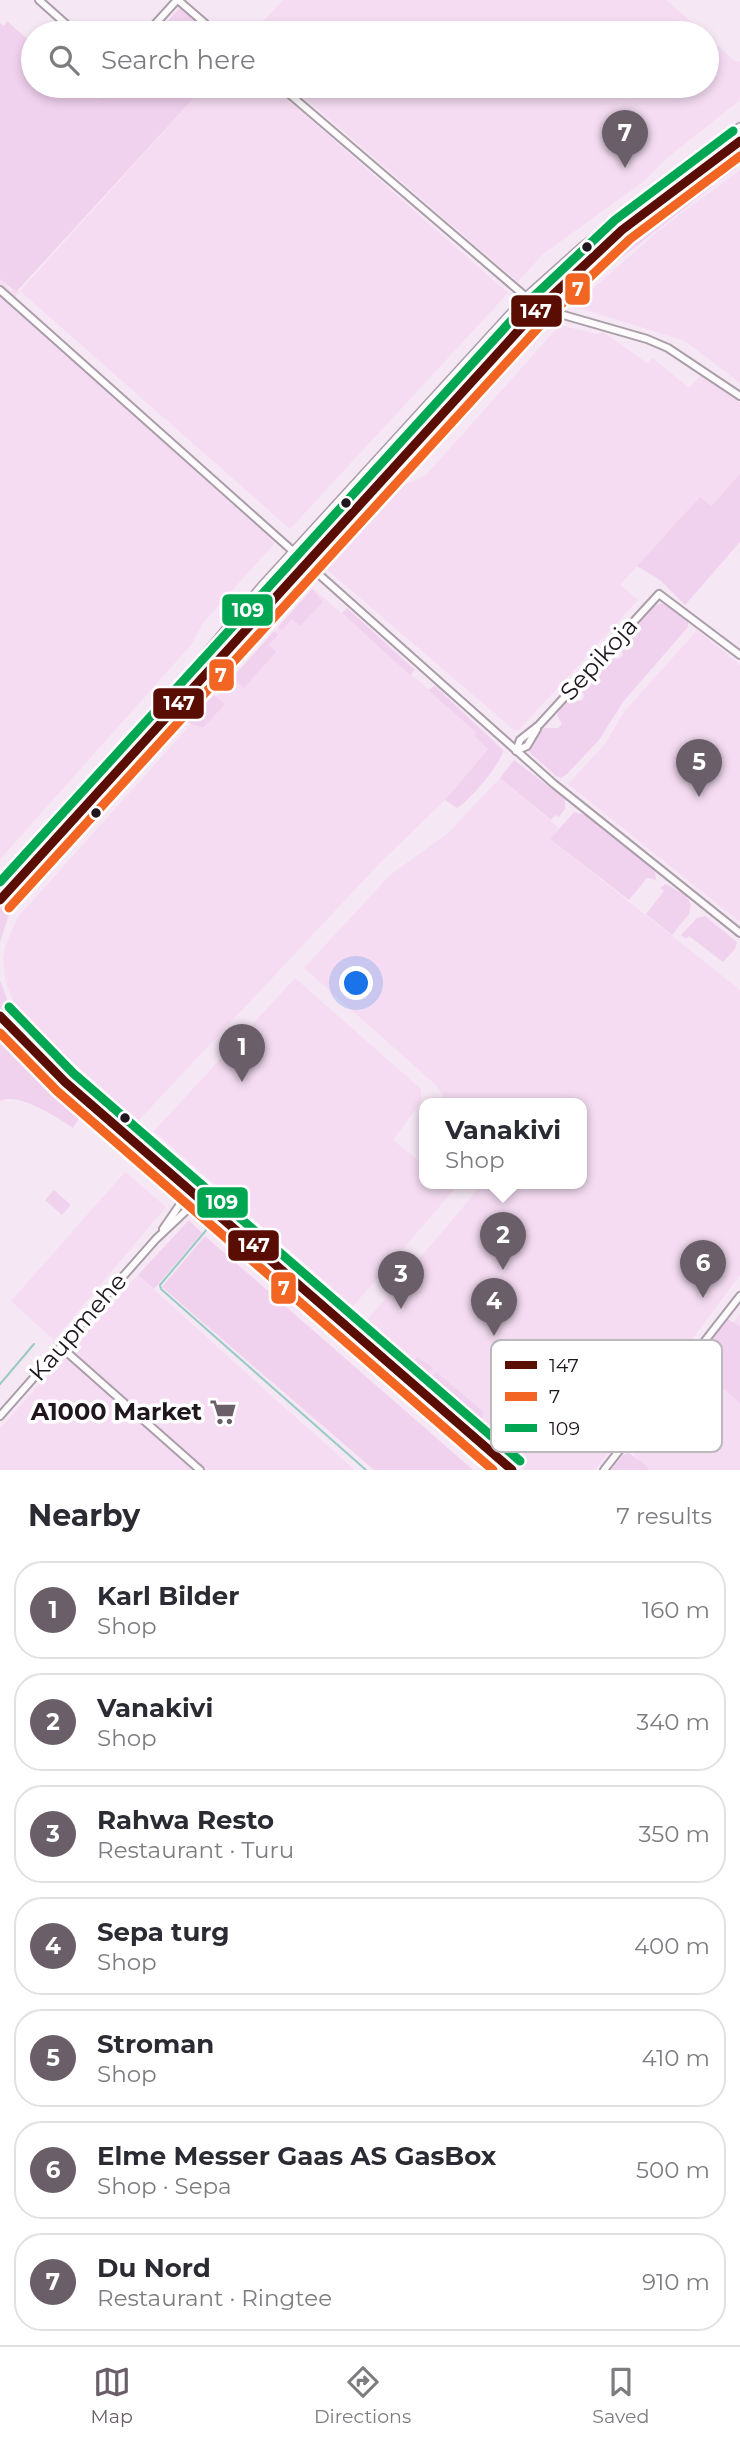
<!DOCTYPE html>
<meta charset="utf-8">
<style>
body{margin:0;font-family:Montserrat,sans-serif;background:#f7f7f7;color:#2b2b33}
.you{position:absolute;left:357px;top:984px;width:24px;height:24px;margin:-18px;border:5px solid #fff;border-radius:50%;background:#1a73e8;box-shadow:0 0 0 10px #1a73e833}
.badge{display:grid;place-items:center;width:46px;height:46px;border-radius:50%;background:#6a5f69;color:#fff;font-size:23px;font-weight:700}
.pin{position:absolute;translate:-50% -58px;filter:drop-shadow(0 2px 4px #0008)}
.pin::after{content:'';position:absolute;top:37px;width:24px;height:21px;background:inherit;clip-path:polygon(0 0,100% 0,50% 100%)}
.popup{position:absolute;left:419px;top:1098px;width:168px;height:91px;box-sizing:border-box;display:grid;place-content:center;border-radius:14px;background:#fff;filter:drop-shadow(0 2px 5px #0005);font-size:23px;white-space:nowrap;color:#7c7c81}
.popup b{font-size:26px;color:#2b2b33}
.popup::after{content:'';position:absolute;left:50%;top:100%;margin-left:-14px;border:14px solid transparent;border-top-color:#fff}
.list{margin:0;padding:0;list-style:none}
h2{display:flex;justify-content:space-between;align-items:center;height:91px;margin:0;padding:0 28px;font-size:30px}
h2 small{font-size:23px;font-weight:400;color:#7c7c81}
.list li{display:grid;grid-template-columns:46px 1fr auto;gap:21px;align-items:center;box-sizing:border-box;height:98px;margin:0 14px 14px;padding:0 14px;border:2px solid #e1e1e2;border-radius:28px}
.list b{display:block;font-size:26px;white-space:nowrap}
.list p{margin:0;font-size:23px;white-space:nowrap;color:#7c7c81}
.list em{font-size:23px;font-style:normal;color:#7c7c81}
.icon{flex:none;width:38px;height:38px;fill:none;stroke:currentColor;stroke-width:2;stroke-linecap:round;stroke-linejoin:round}
.map{position:relative;flex:none;width:740px;height:1470px;overflow:hidden}
.search{position:absolute;background:#fff;box-shadow:0 4px 10px #0003;left:21px;right:21px;top:21px;height:77px;display:flex;align-items:center;gap:18px;box-sizing:border-box;padding:0 24px;border-radius:38px;color:#7c7c81;font-size:26px}
.sheet{height:875px;background:#fff}
nav{display:flex;justify-content:space-around;align-items:center;box-sizing:border-box;height:98px;border-top:2px solid #e1e1e2;background:#fff;font-size:19px;color:#7c7c81}
nav a{display:grid;justify-items:center;gap:4px}
nav .on{color:#6a5f69}
.map>svg:first-child{display:block}
.built{fill:#f5dcf2}
.green{fill:#f1d2ee}
.lines{fill:none;stroke-linecap:round;stroke-linejoin:round}
.stream{stroke:#98cac6;stroke-width:2}
.street-casing{stroke:#aa9ea9;stroke-width:10}
.secondary-casing{stroke:#aa9ea9;stroke-width:12}
.street{stroke:#fefbfd;stroke-width:6}
.secondary{stroke:#fefbfd;stroke-width:9}
.bus-1-casing{stroke:#fff;stroke-width:14}
.bus-2-casing{stroke:#fff;stroke-width:14}
.bus-3-casing{stroke:#fff;stroke-width:14}
.bus-1{stroke:#5a0e03;stroke-width:9}
.bus-2{stroke:#f26522;stroke-width:9}
.bus-3{stroke:#00a651;stroke-width:9}
.bus-dot{fill:#1f161e;stroke:#fff;stroke-width:2.5}
.labels{text-anchor:middle;stroke-width:7;stroke-linejoin:round;paint-order:stroke}
.street-label{font-size:24px;fill:#1f161e;stroke:#fff}
.poi-label{font-size:24px;font-weight:bold;fill:#1f161e;stroke:#fff;text-anchor:end}
.key{fill:#fff;stroke:#bcb9bc;stroke-width:2}
.key-label{font-size:19px;fill:#1f161e}
.line-badge{stroke:#fff;stroke-width:2.5}
.badge-label{font-size:19px;text-anchor:middle;font-weight:bold;fill:#fff}
</style>
<div class="map">
<svg width="740" height="1470" viewBox="0 0 740 1470">
<rect width="100%" height="100%" fill="#f6e7f4"/>
<!-- built -->
<path class="built" d="M283,0H666L704,33H252Z
M707,36L736,62L740,61V100L667,158L643,182L543,254L518,282L291,86H707Z
M205,86H272L508,293L290,529L20,291L9,303L275,543L203,623L192,644L0,859V279L11,291H20Z
M740,170V383L685,341L573,306L662,228Z
M560,325L596,334L603,332L647,363L653,358L689,388L702,374L740,402V474L711,506L700,497L620,585L638,600L519,730H514L325,568L401,486L425,476Z
M313,588L477,732L488,749L445,800L379,864L138,1121L19,1013L6,984L3,960L5,946L18,917Z
M697,630L740,665V922L568,784L605,744L624,712Z
M500,778L559,828L550,839L740,990V1275L595,1470H524L444,1396H438L410,1372L363,1325L470,1199L476,1189L471,1184H582V1104H437L443,1096L437,1086L304,968L390,875L447,834Z
M295,978L421,1089V1102L393,1140L424,1165V1184H447L454,1190L353,1306L154,1131Z
M125,1172L166,1207L54,1340L11,1301Z
M138,1275L275,1399L355,1470H0V1428Z
M740,1314V1470H648L634,1455Z"/>
<!-- green -->
<path class="green" d="M180,7L211,33H157Z
M7,21L33,44V86H82L97,99L109,86H205L16,292L0,279V23L4,26Z
M727,162L736,169L718,182L714,171Z
M705,180L713,186L616,262L610,256L617,245L699,182Z
M584,278L589,284L570,300H558Z
M545,317L543,333L463,421L458,416L457,408L529,328Z
M451,421L458,426L429,458L381,496L388,483L445,422Z
M740,474V542L685,605L660,580L637,566L700,497L711,506Z
M312,589L323,602L300,626L292,619L282,630L278,627Z
M662,603L688,619V627L623,702L599,740L567,774L561,778L556,776L527,750L543,728H558L562,724L557,715L561,706L572,699L581,701L585,696L581,690L584,682L606,658L619,659L623,655L620,648L621,641L653,606Z
M347,608L415,670L410,675L342,613Z
M274,631L278,635L269,645L276,652L244,688L232,678Z
M435,686L503,750C503,762 468,802 457,808L445,800L488,749L474,736L476,732L428,690Z
M214,695L225,704L203,728L187,722Z
M514,760L565,799V809L559,817L555,815L551,820L500,778Z
M574,812L586,815L655,871L656,880L647,878L629,900L550,839Z
M37,876L39,877L8,917L0,942V909L31,877Z
M666,884L685,895L691,904L689,914L672,935L646,914L664,891L660,888Z
M705,916L737,942L735,949L723,962L689,936L686,939L681,935L697,918Z
M0,980L11,1011L28,1031H23L0,1010Z
M0,1041L84,1111L73,1128C57,1117 18,1092 0,1101Z
M54,1190L71,1205L62,1215L45,1200Z
M189,1220L202,1233L154,1289L138,1275Z
M205,1236L473,1470H374L162,1287Z
M728,1319L740,1327V1403L696,1365V1359Z
M417,1357L433,1368L423,1380L408,1367Z
M436,1372L484,1412L480,1423L474,1426L444,1396C436,1396 430,1390 426,1383Z
M629,1453L648,1467V1470H611L623,1455Z"/>
<g class="lines">
<!-- stream -->
<path class="stream" d="M208,1228L160,1285L161,1289L366,1470
M0,1384L34,1344"/>
<!-- street casing -->
<g class="street-casing">
<path id="street" d="M39,0L76,33
M178,0L216,33
M147,33L177,0
M280,86L539,308L647,339L668,348L740,396
M0,290L554,784L740,933
M516,751L520,740L539,725L659,594L740,655
M516,751L527,746L537,729
M163,1229L183,1200L195,1195
M61,1347L200,1470
M0,1416L156,1239L191,1206L195,1195
M604,1470L740,1296"/>
</g>
<!-- secondary casing -->
<g class="secondary-casing">
<path id="secondary" d="M0,885L165,704L262,587L526,298L583,247L740,128
M0,900L539,308L622,230L740,141
M0,1016L47,1063
M0,1033L97,1109L512,1470"/>
</g>
<!-- street -->
<use href="#street" class="street"/>
<!-- secondary -->
<use href="#secondary" class="secondary"/>
<!-- bus-1 casing -->
<g class="bus-1-casing">
<path id="bus-1" d="M0,900L539,308L622,230L740,141
M0,1016L65,1082L512,1470"/>
</g>
<!-- bus-2 casing -->
<g class="bus-2-casing">
<path id="bus-2" d="M9,908L548,317L630,239L740,156
M0,1033L57,1091L493,1470"/>
</g>
<!-- bus-3 casing -->
<g class="bus-3-casing">
<path id="bus-3" d="M0,882L530,300L615,220L733,131
M9,1007L73,1073L520,1461"/>
</g>
<!-- bus-1 -->
<use href="#bus-1" class="bus-1"/>
<!-- bus-2 -->
<use href="#bus-2" class="bus-2"/>
<!-- bus-3 -->
<use href="#bus-3" class="bus-3"/>
</g>
<!-- icons -->
<defs>
<g id="supermarket-bare" transform="scale(2.1)"><path d="M-6-5.5h2.5l.6 2H6L4.5 2H-2.5L-4.4-4H-6ZM-1.5 3.2a1.3 1.3 0 1 0 .1 0ZM3 3.2a1.3 1.3 0 1 0 .1 0Z" fill="#6a5f69" stroke="#fff" stroke-width="2.5" paint-order="stroke"/></g>
</defs>
<g fill-rule="evenodd">
<use href="#supermarket-bare" x="223" y="1412"/>
</g>
<!-- markers -->
<g class="bus-dot">
<circle cx="587" cy="247" r="6"/>
<circle cx="346" cy="503" r="6"/>
<circle cx="96" cy="813" r="6"/>
<circle cx="125" cy="1118" r="6"/>
</g>
<g class="labels">
<!-- street labels -->
<g class="street-label">
<text transform="translate(599 659) rotate(-48)" y="8">Sepikoja</text>
<text transform="translate(78 1327) rotate(-49)" y="8">Kaupmehe</text>
</g>
<!-- poi labels -->
<g class="poi-label">
<text x="202" y="1420">A1000 Market</text>
</g>
</g>
<!-- legend -->
<rect x="491" y="1340" width="231" height="112" rx="10" class="key"/>
<rect x="505" y="1361" width="32" height="8" fill="#5a0e03"/>
<rect x="505" y="1392" width="32" height="9" fill="#f26522"/>
<rect x="505" y="1424" width="32" height="8" fill="#00a651"/>
<g class="key-label">
<text x="549" y="1372">147</text>
<text x="549" y="1403">7</text>
<text x="549" y="1435">109</text>
</g>
<g class="line-badge">
<rect x="564" y="272" width="27" height="34" rx="7" fill="#f26522"/>
<rect x="510" y="294" width="53" height="34" rx="7" fill="#5a0e03"/>
<rect x="221" y="593" width="53" height="34" rx="7" fill="#00a651"/>
<rect x="208" y="658" width="27" height="34" rx="7" fill="#f26522"/>
<rect x="152" y="687" width="53" height="33" rx="7" fill="#5a0e03"/>
<rect x="196" y="1186" width="53" height="33" rx="7" fill="#00a651"/>
<rect x="227" y="1229" width="53" height="33" rx="7" fill="#5a0e03"/>
<rect x="270" y="1271" width="27" height="34" rx="7" fill="#f26522"/>
</g>
<g class="badge-label">
<text x="578" y="296">7</text>
<text x="536" y="318">147</text>
<text x="248" y="617">109</text>
<text x="221" y="682">7</text>
<text x="179" y="710">147</text>
<text x="222" y="1209">109</text>
<text x="254" y="1252">147</text>
<text x="284" y="1295">7</text>
</g>
</svg>
<div class="you"></div>
<div class="pin badge" style="left:242px;top:1082px">1</div>
<div class="pin badge" style="left:503px;top:1270px">2</div>
<div class="popup"><b>Vanakivi</b>Shop</div>
<div class="pin badge" style="left:401px;top:1309px">3</div>
<div class="pin badge" style="left:494px;top:1336px">4</div>
<div class="pin badge" style="left:699px;top:797px">5</div>
<div class="pin badge" style="left:703px;top:1298px">6</div>
<div class="pin badge" style="left:625px;top:168px">7</div>
<div class="search"><svg class="icon" aria-label="search" viewBox="0 0 24 24"><circle cx="10" cy="10" r="6"/><path d="M15 15l6 6"/></svg>Search here</div>
</div>
<section class="sheet">
<h2>Nearby<small>7 results</small></h2>
<ul class="list">
<li><span class="badge">1</span><div><b>Karl Bilder</b><p>Shop</p></div><em>160 m</em></li>
<li><span class="badge">2</span><div><b>Vanakivi</b><p>Shop</p></div><em>340 m</em></li>
<li><span class="badge">3</span><div><b>Rahwa Resto</b><p>Restaurant · Turu</p></div><em>350 m</em></li>
<li><span class="badge">4</span><div><b>Sepa turg</b><p>Shop</p></div><em>400 m</em></li>
<li><span class="badge">5</span><div><b>Stroman</b><p>Shop</p></div><em>410 m</em></li>
<li><span class="badge">6</span><div><b>Elme Messer Gaas AS GasBox</b><p>Shop · Sepa</p></div><em>500 m</em></li>
<li><span class="badge">7</span><div><b>Du Nord</b><p>Restaurant · Ringtee</p></div><em>910 m</em></li>
</ul>
</section>
<nav>
<a class="on"><svg class="icon" aria-label="map" viewBox="0 0 24 24"><path d="M3 6l6-2 6 2 6-2v14l-6 2-6-2-6 2zM9 4v14M15 6v14"/></svg>Map</a>
<a><svg class="icon" aria-label="directions" viewBox="0 0 24 24"><path d="M12 3l9 9-9 9-9-9zM9 14v-3h6M13 9l2 2-2 2"/></svg>Directions</a>
<a><svg class="icon" aria-label="saved" viewBox="0 0 24 24"><path d="M7 4h10v16l-5-4-5 4z"/></svg>Saved</a>
</nav>
